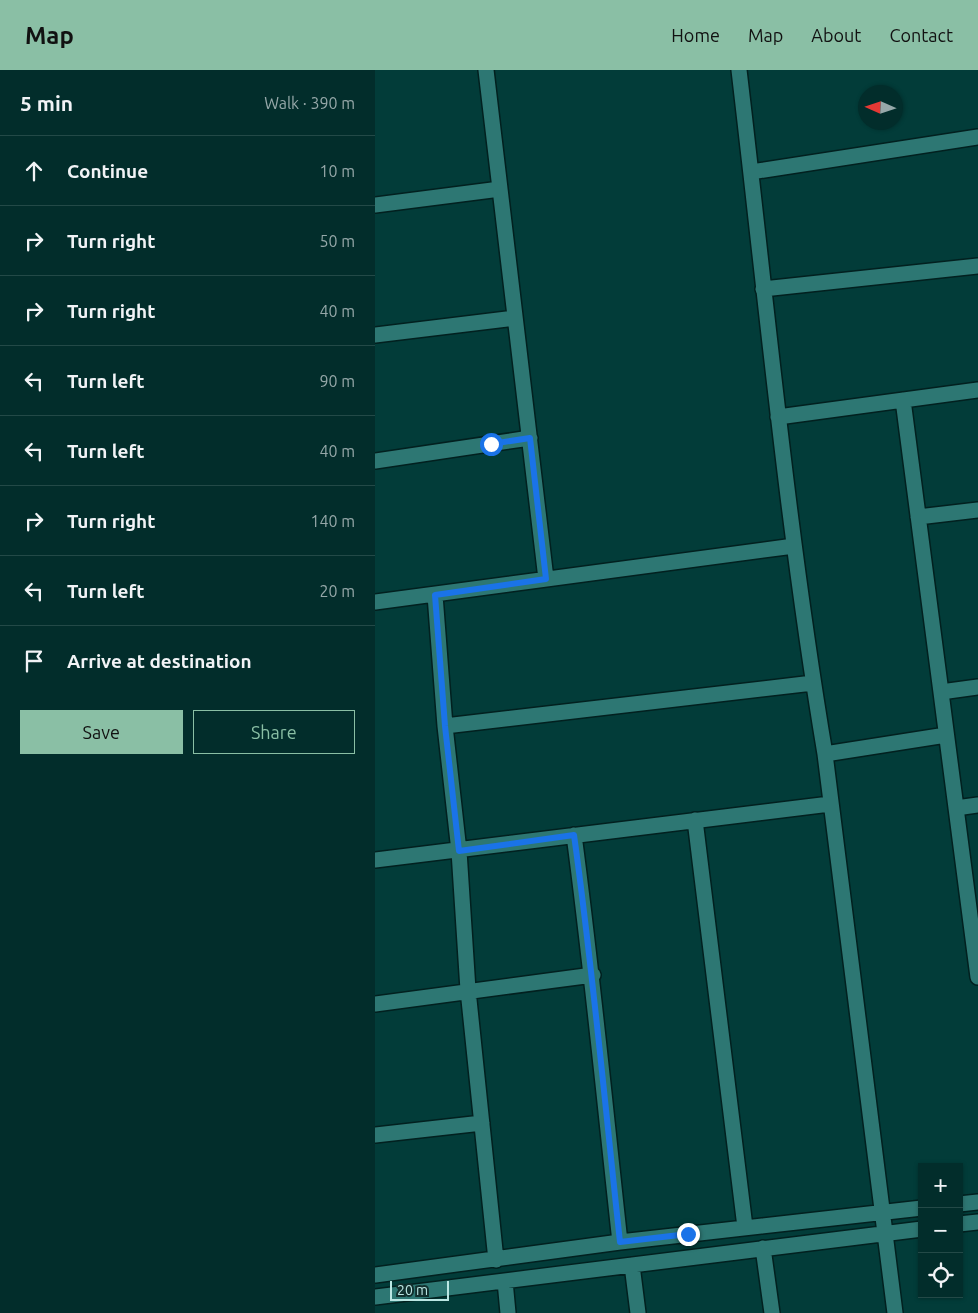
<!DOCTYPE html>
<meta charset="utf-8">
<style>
body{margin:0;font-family:Ubuntu,sans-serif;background:#103937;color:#f1f3f6}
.controls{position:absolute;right:15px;bottom:15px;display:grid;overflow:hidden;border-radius:0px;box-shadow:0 1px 4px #0004}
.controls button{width:45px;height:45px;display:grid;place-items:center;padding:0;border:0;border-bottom:1px solid #234947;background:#022d2b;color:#f1f3f6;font:25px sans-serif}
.compass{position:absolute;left:483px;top:15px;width:45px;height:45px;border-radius:50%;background:#022d2b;box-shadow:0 1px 4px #0004;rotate:273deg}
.scale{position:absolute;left:15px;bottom:12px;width:59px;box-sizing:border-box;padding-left:5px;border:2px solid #bbe6e3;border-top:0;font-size:14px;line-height:18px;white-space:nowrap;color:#bbe6e3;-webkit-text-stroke:4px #112f2d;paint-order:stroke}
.stop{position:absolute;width:15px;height:15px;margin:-11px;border:4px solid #1a73e8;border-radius:50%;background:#fff}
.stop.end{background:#1a73e8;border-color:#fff;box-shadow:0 1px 5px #0008}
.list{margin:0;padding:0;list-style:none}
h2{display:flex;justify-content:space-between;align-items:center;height:65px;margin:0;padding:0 20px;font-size:21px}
h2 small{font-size:16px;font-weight:400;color:#96a8a9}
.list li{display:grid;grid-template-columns:32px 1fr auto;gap:15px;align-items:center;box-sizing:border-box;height:70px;padding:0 20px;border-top:1px solid #234947}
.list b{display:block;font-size:19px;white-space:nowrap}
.list em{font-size:16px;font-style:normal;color:#96a8a9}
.actions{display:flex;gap:10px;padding:15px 20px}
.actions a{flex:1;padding:11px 0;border:1px solid #8abfa5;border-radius:0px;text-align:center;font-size:18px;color:#8abfa5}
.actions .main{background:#8abfa5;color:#111}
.icon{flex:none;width:28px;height:28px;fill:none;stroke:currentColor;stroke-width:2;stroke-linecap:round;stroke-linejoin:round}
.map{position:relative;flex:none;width:603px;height:1243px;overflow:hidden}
header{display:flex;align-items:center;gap:30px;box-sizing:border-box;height:70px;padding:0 25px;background:#8abfa5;color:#111}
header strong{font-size:24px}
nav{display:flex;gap:28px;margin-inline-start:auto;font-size:18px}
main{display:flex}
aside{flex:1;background:#022d2b}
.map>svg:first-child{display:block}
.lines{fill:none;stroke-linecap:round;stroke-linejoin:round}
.minor-casing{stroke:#02201f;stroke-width:18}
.minor{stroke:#2d7773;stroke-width:15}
.route{stroke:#1a73e8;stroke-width:6}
</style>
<header>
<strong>Map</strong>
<nav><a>Home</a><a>Map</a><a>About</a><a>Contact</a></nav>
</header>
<main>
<aside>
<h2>5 min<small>Walk · 390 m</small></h2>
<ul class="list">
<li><svg class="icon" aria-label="ahead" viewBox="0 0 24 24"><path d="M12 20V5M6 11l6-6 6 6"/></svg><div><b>Continue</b></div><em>10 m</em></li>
<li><svg class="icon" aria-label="right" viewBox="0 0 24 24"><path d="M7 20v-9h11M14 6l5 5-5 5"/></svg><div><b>Turn right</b></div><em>50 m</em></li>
<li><svg class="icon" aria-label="right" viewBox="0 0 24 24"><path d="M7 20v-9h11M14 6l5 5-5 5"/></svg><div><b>Turn right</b></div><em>40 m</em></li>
<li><svg class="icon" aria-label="left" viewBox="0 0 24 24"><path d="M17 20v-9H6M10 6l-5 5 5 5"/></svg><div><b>Turn left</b></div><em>90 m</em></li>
<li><svg class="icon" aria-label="left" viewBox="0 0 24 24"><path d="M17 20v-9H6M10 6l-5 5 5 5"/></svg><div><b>Turn left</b></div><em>40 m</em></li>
<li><svg class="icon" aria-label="right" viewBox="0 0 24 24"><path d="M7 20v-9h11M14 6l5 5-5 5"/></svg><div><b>Turn right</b></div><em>140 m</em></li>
<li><svg class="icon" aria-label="left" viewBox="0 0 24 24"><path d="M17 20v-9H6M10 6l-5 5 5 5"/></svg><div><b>Turn left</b></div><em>20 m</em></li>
<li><svg class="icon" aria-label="arrive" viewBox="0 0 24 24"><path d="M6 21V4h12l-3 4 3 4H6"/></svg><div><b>Arrive at destination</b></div></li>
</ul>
<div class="actions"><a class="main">Save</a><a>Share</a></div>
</aside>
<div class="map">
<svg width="603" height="1243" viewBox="0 0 603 1243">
<rect width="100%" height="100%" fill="#023c39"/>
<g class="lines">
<!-- minor casing -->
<g class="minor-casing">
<path id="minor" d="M111,0L171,509
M364,0C391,228 412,457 450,684L520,1243
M376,102L603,67
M0,135L125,119
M388,219L603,196
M0,265L140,248
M528,330L603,907
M403,347L603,320
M0,391L155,368
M543,447L603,440
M60,525L70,656L84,781L93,920L121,1190
M0,532L419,476
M566,622L603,617
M70,656L438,613
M450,684L571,665
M581,738L603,735
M320,750L370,1157
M199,765C217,900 230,1036 245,1172
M0,790L455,734
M0,934L218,905
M0,1065L107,1053
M584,1134L603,1132
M584,1154L603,1152
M388,1178L397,1243
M257,1195L263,1243
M0,1205L245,1172L547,1138
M130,1211L133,1243
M0,1227L547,1159"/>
</g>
<!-- minor -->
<use href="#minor" class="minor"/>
</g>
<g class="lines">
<!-- route -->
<path class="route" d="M116,374L155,368L171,509L60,525L70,656L84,781L199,765C218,900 230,1036 245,1172L313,1164"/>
</g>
</svg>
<div class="controls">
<button>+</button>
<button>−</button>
<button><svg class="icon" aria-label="locate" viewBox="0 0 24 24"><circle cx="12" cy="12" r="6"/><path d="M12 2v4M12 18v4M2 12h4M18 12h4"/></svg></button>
</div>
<svg class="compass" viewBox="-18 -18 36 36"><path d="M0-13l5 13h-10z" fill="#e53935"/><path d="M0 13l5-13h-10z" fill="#96a8a9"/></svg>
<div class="scale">20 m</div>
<div class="stop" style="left:116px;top:374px"></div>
<div class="stop end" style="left:313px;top:1164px"></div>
</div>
</main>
